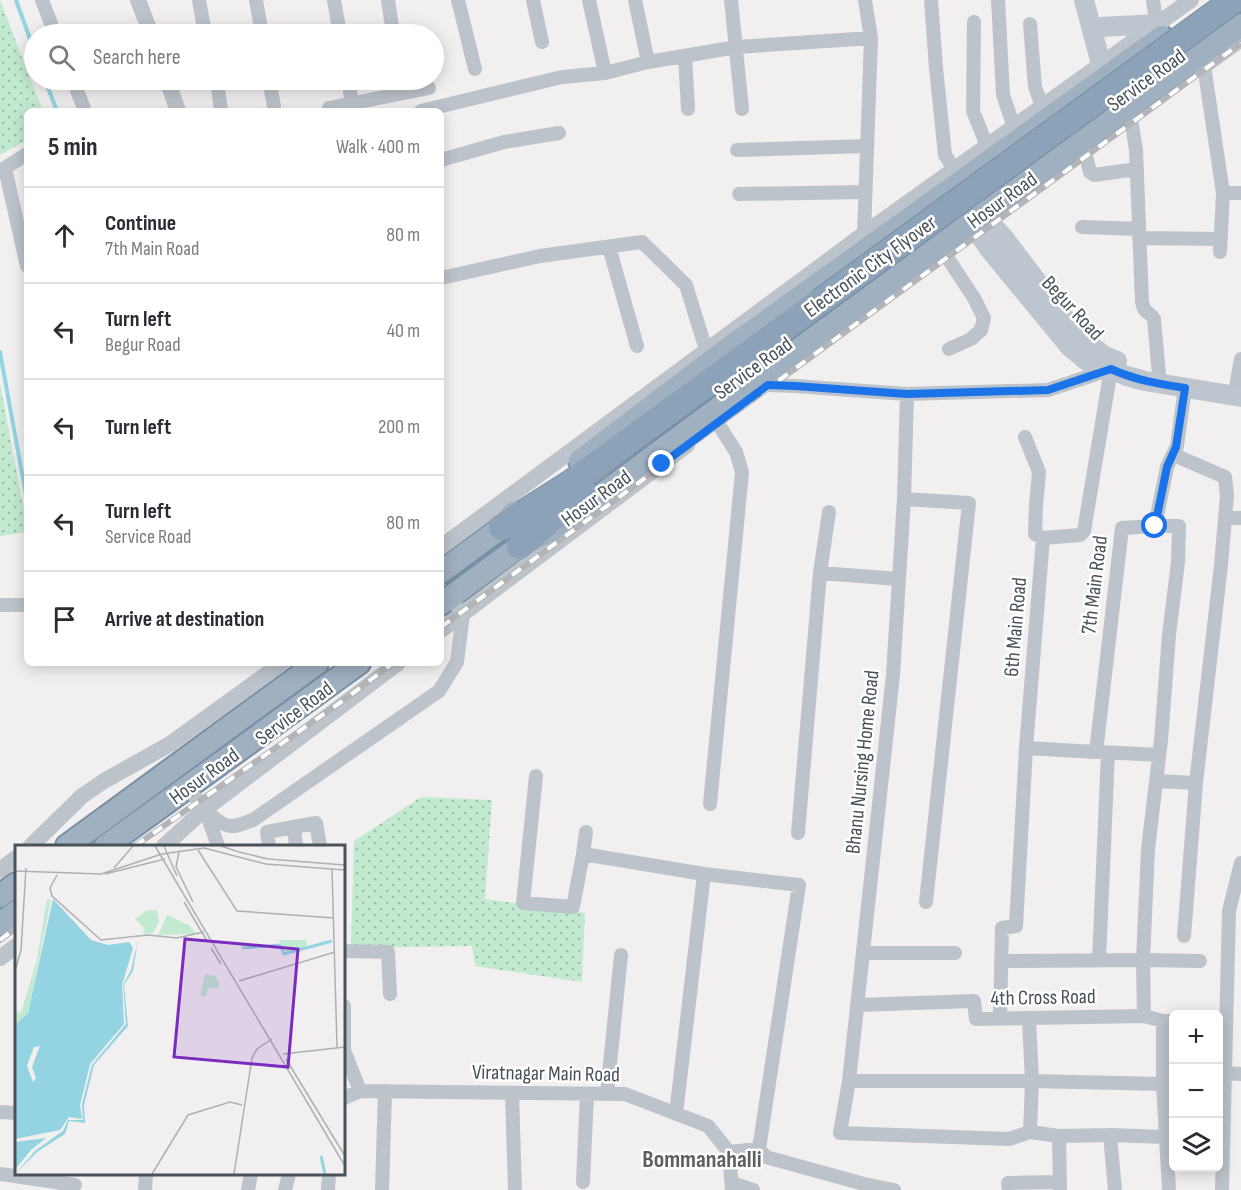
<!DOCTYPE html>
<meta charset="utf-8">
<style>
body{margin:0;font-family:"Sofia Sans Condensed",sans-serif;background:#f7f7f7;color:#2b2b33}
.controls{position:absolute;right:18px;bottom:18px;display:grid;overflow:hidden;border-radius:9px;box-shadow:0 3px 15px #0003}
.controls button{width:54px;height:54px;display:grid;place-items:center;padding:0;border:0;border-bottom:2px solid #e1e1e2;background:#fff;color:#2b2b33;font:30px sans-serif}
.stop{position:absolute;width:18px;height:18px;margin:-14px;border:4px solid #1a73e8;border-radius:50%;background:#fff}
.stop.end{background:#1a73e8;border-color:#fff;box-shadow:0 2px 6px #0008}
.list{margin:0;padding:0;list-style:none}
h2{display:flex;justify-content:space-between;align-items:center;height:78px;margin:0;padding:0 24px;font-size:26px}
h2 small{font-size:20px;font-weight:400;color:#7c7c81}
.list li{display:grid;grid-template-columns:39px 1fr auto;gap:18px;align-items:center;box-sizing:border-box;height:96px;padding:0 24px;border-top:2px solid #e1e1e2}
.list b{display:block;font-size:22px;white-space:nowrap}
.list p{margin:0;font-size:20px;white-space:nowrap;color:#7c7c81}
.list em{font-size:20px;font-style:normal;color:#7c7c81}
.icon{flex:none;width:33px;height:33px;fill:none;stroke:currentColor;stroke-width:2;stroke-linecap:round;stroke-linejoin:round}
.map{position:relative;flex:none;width:1241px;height:1190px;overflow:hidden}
.search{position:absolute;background:#fff;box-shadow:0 3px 15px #0003;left:24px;top:24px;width:420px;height:66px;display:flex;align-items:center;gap:15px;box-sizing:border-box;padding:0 21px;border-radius:33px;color:#7c7c81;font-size:22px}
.panel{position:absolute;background:#fff;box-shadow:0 3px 15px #0003;left:24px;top:108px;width:420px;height:558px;border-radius:9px}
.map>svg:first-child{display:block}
.green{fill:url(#green-dots)}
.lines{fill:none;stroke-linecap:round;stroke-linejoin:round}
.stream{stroke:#94d4e2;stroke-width:4}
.trunk-casing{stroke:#778ea4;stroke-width:26}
.motorway-casing{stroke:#778ea4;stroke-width:28}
.minor{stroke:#bcc3ca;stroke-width:14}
.tertiary{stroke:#bcc3ca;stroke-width:16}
.secondary{stroke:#bdc6ce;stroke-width:20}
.trunk{stroke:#9fb0c1;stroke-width:22}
.motorway{stroke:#8ca2b8;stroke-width:26}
.rail-casing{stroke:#b2b4b8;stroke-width:6}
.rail{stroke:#fff;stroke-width:4;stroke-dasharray:11;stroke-linecap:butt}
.motorway-bridge-casing{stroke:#778ea4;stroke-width:28;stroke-linecap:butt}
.motorway-bridge{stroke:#8ca2b8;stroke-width:26}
.route{stroke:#1a73e8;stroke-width:8}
.labels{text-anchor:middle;stroke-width:5;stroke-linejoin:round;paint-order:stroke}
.street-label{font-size:21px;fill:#49525a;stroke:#fff}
.quarter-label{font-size:24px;font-weight:bold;fill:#5c5f63;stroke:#fff}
.inset-river{fill:none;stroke:#94d4e2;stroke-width:3}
.inset-road{fill:none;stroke:#aeb0b3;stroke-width:1.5}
.view{fill:#7b2cbf;fill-opacity:0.15;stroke:#7b2cbf;stroke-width:3}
.inset-edge{fill:none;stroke:#49525a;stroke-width:3}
</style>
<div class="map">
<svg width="1241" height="1190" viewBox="0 0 1241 1190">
<defs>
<pattern id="green-dots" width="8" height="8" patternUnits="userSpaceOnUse" patternTransform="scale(1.5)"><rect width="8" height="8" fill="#c2ead0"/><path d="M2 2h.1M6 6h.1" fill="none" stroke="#a0c0ac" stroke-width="1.8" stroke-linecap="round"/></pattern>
</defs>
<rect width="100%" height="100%" fill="#f1efef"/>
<!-- green -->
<path class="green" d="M0,0L43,111H27V140L0,155Z
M0,384L27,526V532L0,536Z
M421,797L492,800L485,899L585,913L582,982L475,966L472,946L351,948L354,841Z"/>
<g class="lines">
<!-- stream -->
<path class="stream" d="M16,0L34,50
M45,80L57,111
M0,352L27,501"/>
<!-- trunk casing -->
<g class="trunk-casing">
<path id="trunk" d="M580,461L718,356L1162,37
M441,572L502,527L514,513
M441,604L520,546L567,522L586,506L690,429L1241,25
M67,846L317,663
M106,846L359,663
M0,896L16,884
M0,924L16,912"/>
</g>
<!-- motorway casing -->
<g class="motorway-casing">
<path id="motorway" d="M502,527L571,483L820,302
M520,546L583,491"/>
</g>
<!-- minor -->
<path class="minor" d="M42,0L55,34
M199,0L205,34
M256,0L262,34
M334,0L340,34
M388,0L393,34
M458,0L475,69
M533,0L542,42
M589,0L605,73
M635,0L648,62
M731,0L742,109
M865,0L871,38
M931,0L936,68L945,155L954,169
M998,0L1003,95L1014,127
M1153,0L1155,14L1160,22
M974,22L973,111L987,146
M1030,24L1035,87L1042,106
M685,56L688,109
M1204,66L1223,193L1220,252
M73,80L85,111
M217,80L221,111
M269,80L274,106
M348,80L352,103
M330,111L329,108L429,88
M421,111L562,77L605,73L648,62L737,47L871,38L864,234
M1131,118L1136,150L1142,302C1144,315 1150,311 1154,319L1159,375
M737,150L866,146
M1085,152L1090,172L1094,175L1137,169
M441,160L504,142L559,133
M5,168L27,266
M0,171L27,154
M1223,193H1241
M739,194L865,192
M1082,227L1139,229
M1139,238L1221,239
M609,247L637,346
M945,254L974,298L984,318L981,330L971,339L949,349
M441,278L540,256L642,242L686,285L706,350
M768,385L795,386L907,394L1048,390L1111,369L1084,531L1080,535L1043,538L1026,748L1016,926L1002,928L1000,1019
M1236,387L1241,359
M907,394L904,499L893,675L849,1081L840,1133L1009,1139L1030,1132
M1025,437L1039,472L1036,505L1035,534L1043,538
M1174,455L1225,477L1227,496L1221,565L1196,783
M904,499L969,503L926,902
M1225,518H1241
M1155,526H1179L1178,562L1169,635L1161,740L1148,849L1143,960L1200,961
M820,573L899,579
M0,605H27
M1026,748L1096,752L1122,528L1155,526L1167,467L1177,446L1185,388
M1101,752L1159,755
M536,776L523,903L573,907L583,854L704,874L799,885L759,1149
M1156,781L1196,783L1184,936
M188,787C197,800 217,828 234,826C240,825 247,822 253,820L439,691L457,662L463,614L450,597
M710,804L742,472L736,452L717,422
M206,812L218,846
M294,827L316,823L320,846
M798,833L820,573L829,512
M269,846L267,832L294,827L296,846
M583,854L586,832
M344,951L388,952L390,994
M863,953H955
M1099,960L1108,753
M1001,961L1143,960L1144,1016
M857,1005L974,1001L976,1019L1144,1016L1163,1021H1174
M344,1006V1050L360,1091
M1029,1019L1032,1081L1030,1132L1059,1136L1060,1190
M1225,1073L1241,1074
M849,1081H1032L1163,1084L1169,1190
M1163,1084V1021
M512,1093L515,1190
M607,1094L621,955
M344,1098L360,1091L625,1094L708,1126L729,1152L732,1190
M0,1112L16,1113
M676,1114L704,874
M1110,1135L1115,1190
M1059,1136L1110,1135L1166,1137
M759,1149L766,1157L864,1184L894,1190
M729,1152L759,1149
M0,1174L75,1185
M583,1182L587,1094
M732,1183L753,1190
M145,1190L146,1174
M248,1190L251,1174
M285,1190L289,1174
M328,1190L329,1174
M382,1190L385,1091
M1009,1190L1008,1183L1059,1182
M1222,1190L1229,911L1241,863"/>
<!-- tertiary -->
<path class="tertiary" d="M138,0L151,34
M1201,68L1241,39
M167,80L178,111
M441,547L864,234L1191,0
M441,630L687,445
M31,846L82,796L104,781L170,744L282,663
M164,846L205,809L398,663
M0,870L16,858
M0,958L16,946"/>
<!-- secondary -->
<path class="secondary" d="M1084,0L1101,64
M1101,27L1158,24
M957,186L1004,238L1079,337L1105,356L1117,361
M946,193L977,231L990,250L1069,346L1087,361L1127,376L1145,381L1241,397"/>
<!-- trunk -->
<use href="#trunk" class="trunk"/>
<!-- motorway -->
<use href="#motorway" class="motorway"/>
<!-- rail casing -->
<g class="rail-casing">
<path id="rail" d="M441,627L1241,43
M135,846L341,702L393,663
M0,940L16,928"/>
</g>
<!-- rail -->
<use href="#rail" class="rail"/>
<!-- motorway-bridge casing -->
<g class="motorway-bridge-casing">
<path id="motorway-bridge" d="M820,302L1234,0"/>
</g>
<!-- motorway-bridge -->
<use href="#motorway-bridge" class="motorway-bridge"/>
</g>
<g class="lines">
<!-- route -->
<path class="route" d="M662,464L768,385L795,386L907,394L1048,390L1111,369C1135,380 1159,384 1185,388L1176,447L1167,467L1155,526"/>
</g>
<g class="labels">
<!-- street labels -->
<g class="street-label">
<text transform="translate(1146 80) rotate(-36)" y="7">Service Road</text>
<text transform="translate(1002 200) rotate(-36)" y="7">Hosur Road</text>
<text transform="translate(870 266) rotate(-36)" y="7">Electronic City Flyover</text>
<text transform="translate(1073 308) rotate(47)" y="7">Begur Road</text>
<text transform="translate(753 368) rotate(-36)" y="7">Service Road</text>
<text transform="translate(596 498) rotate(-36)" y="7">Hosur Road</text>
<text transform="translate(1094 585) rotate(-83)" y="7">7th Main Road</text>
<text transform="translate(1015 627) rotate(-85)" y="7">6th Main Road</text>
<text transform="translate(294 713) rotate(-37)" y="7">Service Road</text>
<text transform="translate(862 762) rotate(-84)" y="7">Bhanu Nursing Home Road</text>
<text transform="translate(204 776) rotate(-36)" y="7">Hosur Road</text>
<text transform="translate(1043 997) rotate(-1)" y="7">4th Cross Road</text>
<text transform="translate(546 1073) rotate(1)" y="7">Viratnagar Main Road</text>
</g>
<!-- quarter labels -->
<g class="quarter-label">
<text x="702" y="1167">Bommanahalli</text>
</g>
</g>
<!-- overview -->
<g transform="translate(15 845)">
<rect width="330" height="330" fill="#f1efef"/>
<path d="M32,54L36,55L13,168L0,180V167L6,168L22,115ZM142,65L144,77L138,88L128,89L129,83L120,74L131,66ZM152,70L175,81L181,89L143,90ZM264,95H291L292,101L271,108ZM190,129L200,131L204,137L203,144L193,143L191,152L185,151Z" fill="#c2ead0"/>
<path d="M38,54L76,95L93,100L114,97L118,103L107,140L109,179L75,219L65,260L67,274L54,272L45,285L0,294V180L13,168ZM25,201L17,222L21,233L18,237L12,221L19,202ZM123,95L118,126L109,140L113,181L79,220L69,260L70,278L54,276L50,289L22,307L0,329L21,305L48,286L53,275H68L67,259L77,220L111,179L108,140L116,125ZM31,293L17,304L0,324V297Z" fill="#94d4e2" fill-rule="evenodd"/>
<path class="inset-river" d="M227,103L265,100L269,109L317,96M306,311L310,329"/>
<path class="inset-road" d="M140,1L330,321M149,1L162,31M206,1L224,7M183,5L222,66L319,73M164,7L161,22L178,57M224,7L253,14L330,20M99,23L118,1M317,24L322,202M0,26L86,29L147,9L189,3L251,19L330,25M90,29L150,14M42,30L35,43L37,51L86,95L133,90L162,93L189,87M169,57L192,96M196,103L206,119M0,126L6,105L11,23M224,136L320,107M268,209L330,202M271,214L330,311M137,329L173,270L215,257L227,260M219,329L237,213L242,204L257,194"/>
<path class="view" d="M170,94L283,104L273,222L159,212Z"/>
<rect width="330" height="330" class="inset-edge"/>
</g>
</svg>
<div class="controls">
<button>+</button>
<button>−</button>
<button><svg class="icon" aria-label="layers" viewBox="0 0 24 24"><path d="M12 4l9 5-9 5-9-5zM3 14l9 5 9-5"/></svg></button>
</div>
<div class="stop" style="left:1155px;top:526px"></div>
<div class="stop end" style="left:662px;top:464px"></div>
<div class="search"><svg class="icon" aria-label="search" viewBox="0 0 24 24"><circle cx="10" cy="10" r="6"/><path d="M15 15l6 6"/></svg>Search here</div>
<section class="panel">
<h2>5 min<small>Walk · 400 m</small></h2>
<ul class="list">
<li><svg class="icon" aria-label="ahead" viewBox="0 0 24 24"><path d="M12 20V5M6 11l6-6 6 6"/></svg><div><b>Continue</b><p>7th Main Road</p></div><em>80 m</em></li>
<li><svg class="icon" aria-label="left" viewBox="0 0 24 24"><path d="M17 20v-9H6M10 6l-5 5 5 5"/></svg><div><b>Turn left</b><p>Begur Road</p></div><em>40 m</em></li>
<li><svg class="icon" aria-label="left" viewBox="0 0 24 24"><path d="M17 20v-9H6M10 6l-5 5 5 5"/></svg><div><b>Turn left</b></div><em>200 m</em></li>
<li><svg class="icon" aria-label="left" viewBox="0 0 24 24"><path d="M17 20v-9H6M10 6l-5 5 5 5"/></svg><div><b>Turn left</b><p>Service Road</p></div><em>80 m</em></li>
<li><svg class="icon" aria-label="arrive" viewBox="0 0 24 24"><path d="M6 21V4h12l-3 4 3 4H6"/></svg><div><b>Arrive at destination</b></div></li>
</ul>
</section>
</div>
